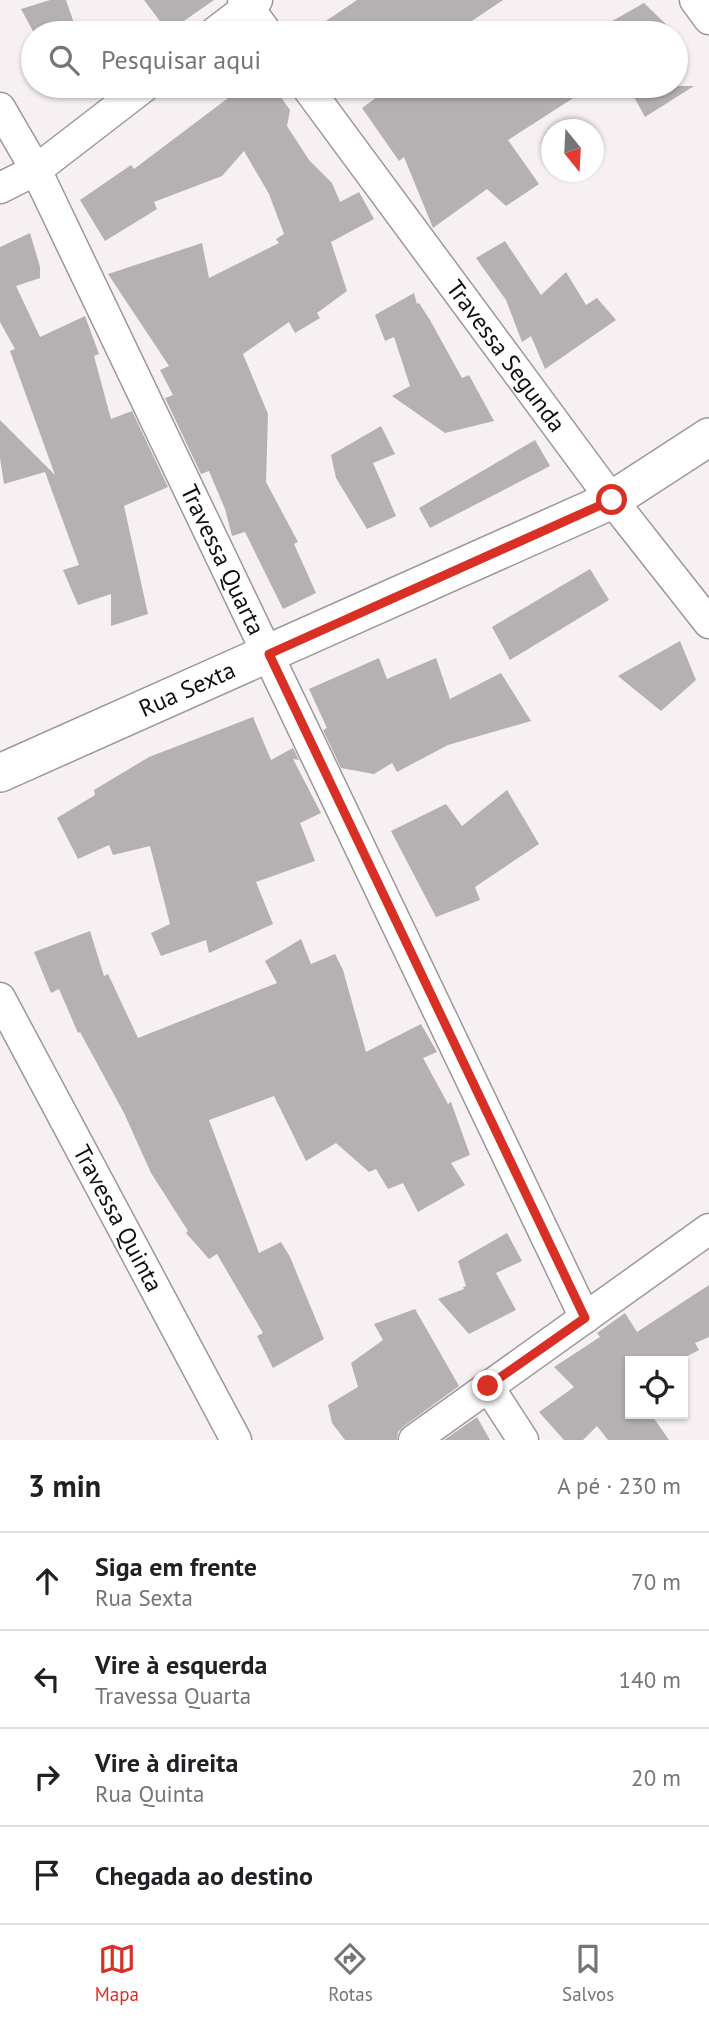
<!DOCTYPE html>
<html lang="pt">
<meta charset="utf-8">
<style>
body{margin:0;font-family:"PT Sans",sans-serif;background:#f6f6f6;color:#202124}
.controls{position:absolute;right:21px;bottom:21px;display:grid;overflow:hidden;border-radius:0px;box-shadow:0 2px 5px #0004}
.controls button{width:63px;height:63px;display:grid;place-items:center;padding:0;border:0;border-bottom:2px solid #e0e0e0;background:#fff;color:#202124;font:35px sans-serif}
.compass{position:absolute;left:541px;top:119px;width:63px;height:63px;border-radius:50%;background:#fff;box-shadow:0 2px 5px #0004;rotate:162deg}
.stop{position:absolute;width:21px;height:21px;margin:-16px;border:5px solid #d93025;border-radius:50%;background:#fff}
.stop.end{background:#d93025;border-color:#fff;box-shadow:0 2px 7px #0008}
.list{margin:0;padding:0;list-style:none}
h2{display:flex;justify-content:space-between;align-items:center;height:91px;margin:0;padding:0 28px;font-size:30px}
h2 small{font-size:23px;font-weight:400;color:#757577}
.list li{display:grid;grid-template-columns:46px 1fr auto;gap:21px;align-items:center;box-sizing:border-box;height:98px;padding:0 28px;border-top:2px solid #e0e0e0}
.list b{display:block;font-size:26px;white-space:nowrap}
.list p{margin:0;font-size:23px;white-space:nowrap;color:#757577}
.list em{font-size:23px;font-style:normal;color:#757577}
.icon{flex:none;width:38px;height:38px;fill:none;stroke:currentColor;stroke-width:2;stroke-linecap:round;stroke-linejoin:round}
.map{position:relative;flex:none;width:709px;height:1440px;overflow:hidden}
.search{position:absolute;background:#fff;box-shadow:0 2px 5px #0004;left:21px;right:21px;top:21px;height:77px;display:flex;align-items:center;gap:18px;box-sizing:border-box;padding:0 24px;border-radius:38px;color:#757577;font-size:26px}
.sheet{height:483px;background:#fff}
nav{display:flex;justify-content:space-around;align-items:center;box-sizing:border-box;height:98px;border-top:2px solid #e0e0e0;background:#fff;font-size:19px;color:#757577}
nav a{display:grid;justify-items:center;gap:4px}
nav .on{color:#d93025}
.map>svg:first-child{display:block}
.building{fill:#b5b0b2}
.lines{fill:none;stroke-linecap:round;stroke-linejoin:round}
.minor-casing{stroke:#9d9799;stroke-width:33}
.tertiary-casing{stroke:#9d9799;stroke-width:40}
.minor{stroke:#fff;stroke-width:30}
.tertiary{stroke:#fff;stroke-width:37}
.route{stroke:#d93025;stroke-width:9}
.labels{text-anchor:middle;stroke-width:7;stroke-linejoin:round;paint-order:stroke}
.street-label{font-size:24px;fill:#110f10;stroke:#fff}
</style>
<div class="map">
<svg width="709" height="1440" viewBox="0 0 709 1440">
<rect width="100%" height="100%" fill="#f6f0f2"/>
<!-- building -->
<path class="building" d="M50,0H66L76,29L56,33H34L21,9Z
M144,0H214L168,32Z
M357,0H503L454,33H308Z
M644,3L675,33H591Z
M244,86H273L290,110L287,126L309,160L332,183L340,202L359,192L374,219L331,242L347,291L317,313L320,318L295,333L289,322L243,354L268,414L266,482L298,542L294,544L316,593L283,609L245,532L232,536L225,509L209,471L201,474L165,398L173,395L160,370L169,366L108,274L202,243L209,278L279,243L276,239L284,234L269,194L244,151L222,176L154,202L157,209L105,241L80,200L131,165L134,169Z
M392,86H592L508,140L539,184L506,206L487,189L433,228L404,157L399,161L362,108Z
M628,86H694L645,117Z
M30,233L40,267V278L16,286L40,337L85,316L99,354L94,356L111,419L132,411L168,487L124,506L148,614L111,626V594L78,605L63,570L79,565L45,472L4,484L0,458V420L55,475L10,351L15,349L0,322V247Z
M505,241L541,295L566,272L586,305L597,298L616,320L545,369L531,336L522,342L506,300L476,258Z
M414,293L417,304L419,303L430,320L462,378L469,375L494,421L445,433L392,396L410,386L394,337L385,341L375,315Z
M381,426L395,454L373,463L396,516L367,529L336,478L331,455Z
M535,440L550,466L430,528L419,508Z
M590,569L609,600L510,660L492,627Z
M680,641L696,680L661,711L618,676Z
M379,658L387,679L436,658L450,699L501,673L531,721L448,745L397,772L392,763L374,774L341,768L323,730L327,728L309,689Z
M253,717L271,760L293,748L299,760L293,759L321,813L300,823L315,861L256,882L273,924L209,953L206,940L161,956L151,933L170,924L150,846L113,855L109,845L78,859L57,818L95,795L94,790L149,757Z
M507,790L539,844L475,887L480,900L436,917L391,831L446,804L462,826Z
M90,931L104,976L108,974L138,1038L277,983L265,961L301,939L311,964L335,954L343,970L366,1052L421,1024L437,1052L423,1058L448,1104L451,1102L470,1155L451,1163L465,1185L418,1212L403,1183L388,1189L376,1169L369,1172L336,1143L306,1161L274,1096L209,1120L259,1253L281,1242L290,1257L324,1339L273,1368L257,1336L263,1333L217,1254L209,1259L186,1233L188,1231L151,1173L124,1113L80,1032L78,1033L59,989L51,993L34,952Z
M507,1233L522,1261L496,1273L516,1310L469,1334L438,1299L464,1289L463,1287L466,1286L458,1261Z
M709,1285V1337L695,1343L699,1350L678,1361H630V1414H651L669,1440H608L597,1426L583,1440H564L539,1412L574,1387L554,1367L600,1337L597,1333L625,1313L637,1332Z
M415,1309L459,1386L404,1426L398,1432L397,1440H345L332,1423L328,1405L358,1387L351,1363L383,1340L374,1324Z
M477,1417L490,1440H444Z"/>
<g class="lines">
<!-- minor casing -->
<g class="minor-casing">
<g id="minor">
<path d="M243,0L267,33"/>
<path d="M695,0L709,19"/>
<path d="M214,33L257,0"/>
<path id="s1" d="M306,86L612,500L709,623"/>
<path id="s2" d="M0,108L36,170L585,1318"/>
<path d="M0,188L36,170L145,86"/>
<path id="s3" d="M0,998L236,1440"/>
<path d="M488,1386L523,1440"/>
<path d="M414,1440L709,1229"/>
</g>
</g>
<!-- tertiary casing -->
<g class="tertiary-casing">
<g id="tertiary">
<path id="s4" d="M0,773L612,500L709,437"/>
</g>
</g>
<!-- minor -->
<use href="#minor" class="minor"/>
<!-- tertiary -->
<use href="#tertiary" class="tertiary"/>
</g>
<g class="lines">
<!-- route -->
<path class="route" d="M488,1386L585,1318L269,654L612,500"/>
</g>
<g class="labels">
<!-- street labels -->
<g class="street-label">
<text dy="8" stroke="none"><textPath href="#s1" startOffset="336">Travessa Segunda</textPath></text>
<text dy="8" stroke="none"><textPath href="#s2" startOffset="504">Travessa Quarta</textPath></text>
<text dy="8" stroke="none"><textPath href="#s4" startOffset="205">Rua Sexta</textPath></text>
<text dy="8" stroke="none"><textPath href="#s3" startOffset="250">Travessa Quinta</textPath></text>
</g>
</g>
</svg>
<div class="controls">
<button><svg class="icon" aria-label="locate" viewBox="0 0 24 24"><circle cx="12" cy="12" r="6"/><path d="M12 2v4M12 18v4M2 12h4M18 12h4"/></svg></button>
</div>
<svg class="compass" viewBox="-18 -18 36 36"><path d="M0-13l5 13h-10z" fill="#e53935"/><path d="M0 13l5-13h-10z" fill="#757577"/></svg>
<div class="stop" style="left:612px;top:500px"></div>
<div class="stop end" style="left:488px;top:1386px"></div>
<div class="search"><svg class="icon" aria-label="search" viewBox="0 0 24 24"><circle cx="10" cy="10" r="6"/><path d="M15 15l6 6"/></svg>Pesquisar aqui</div>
</div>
<section class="sheet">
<h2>3 min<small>A pé · 230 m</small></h2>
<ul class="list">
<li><svg class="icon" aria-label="ahead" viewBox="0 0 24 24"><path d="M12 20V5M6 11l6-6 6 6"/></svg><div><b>Siga em frente</b><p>Rua Sexta</p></div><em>70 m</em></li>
<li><svg class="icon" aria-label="left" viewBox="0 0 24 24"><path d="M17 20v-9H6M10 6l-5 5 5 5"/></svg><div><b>Vire à esquerda</b><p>Travessa Quarta</p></div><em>140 m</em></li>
<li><svg class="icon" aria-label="right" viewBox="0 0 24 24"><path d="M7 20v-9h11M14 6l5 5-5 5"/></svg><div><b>Vire à direita</b><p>Rua Quinta</p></div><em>20 m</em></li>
<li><svg class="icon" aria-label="arrive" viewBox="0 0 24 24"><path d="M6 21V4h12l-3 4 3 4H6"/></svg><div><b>Chegada ao destino</b></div></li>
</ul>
</section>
<nav>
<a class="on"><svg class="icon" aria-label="map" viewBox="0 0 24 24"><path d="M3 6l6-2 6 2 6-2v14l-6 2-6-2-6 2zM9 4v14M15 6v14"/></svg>Mapa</a>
<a><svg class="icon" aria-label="directions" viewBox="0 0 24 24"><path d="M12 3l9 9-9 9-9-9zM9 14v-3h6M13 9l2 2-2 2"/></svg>Rotas</a>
<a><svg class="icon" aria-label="saved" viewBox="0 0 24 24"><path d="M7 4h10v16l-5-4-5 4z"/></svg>Salvos</a>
</nav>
